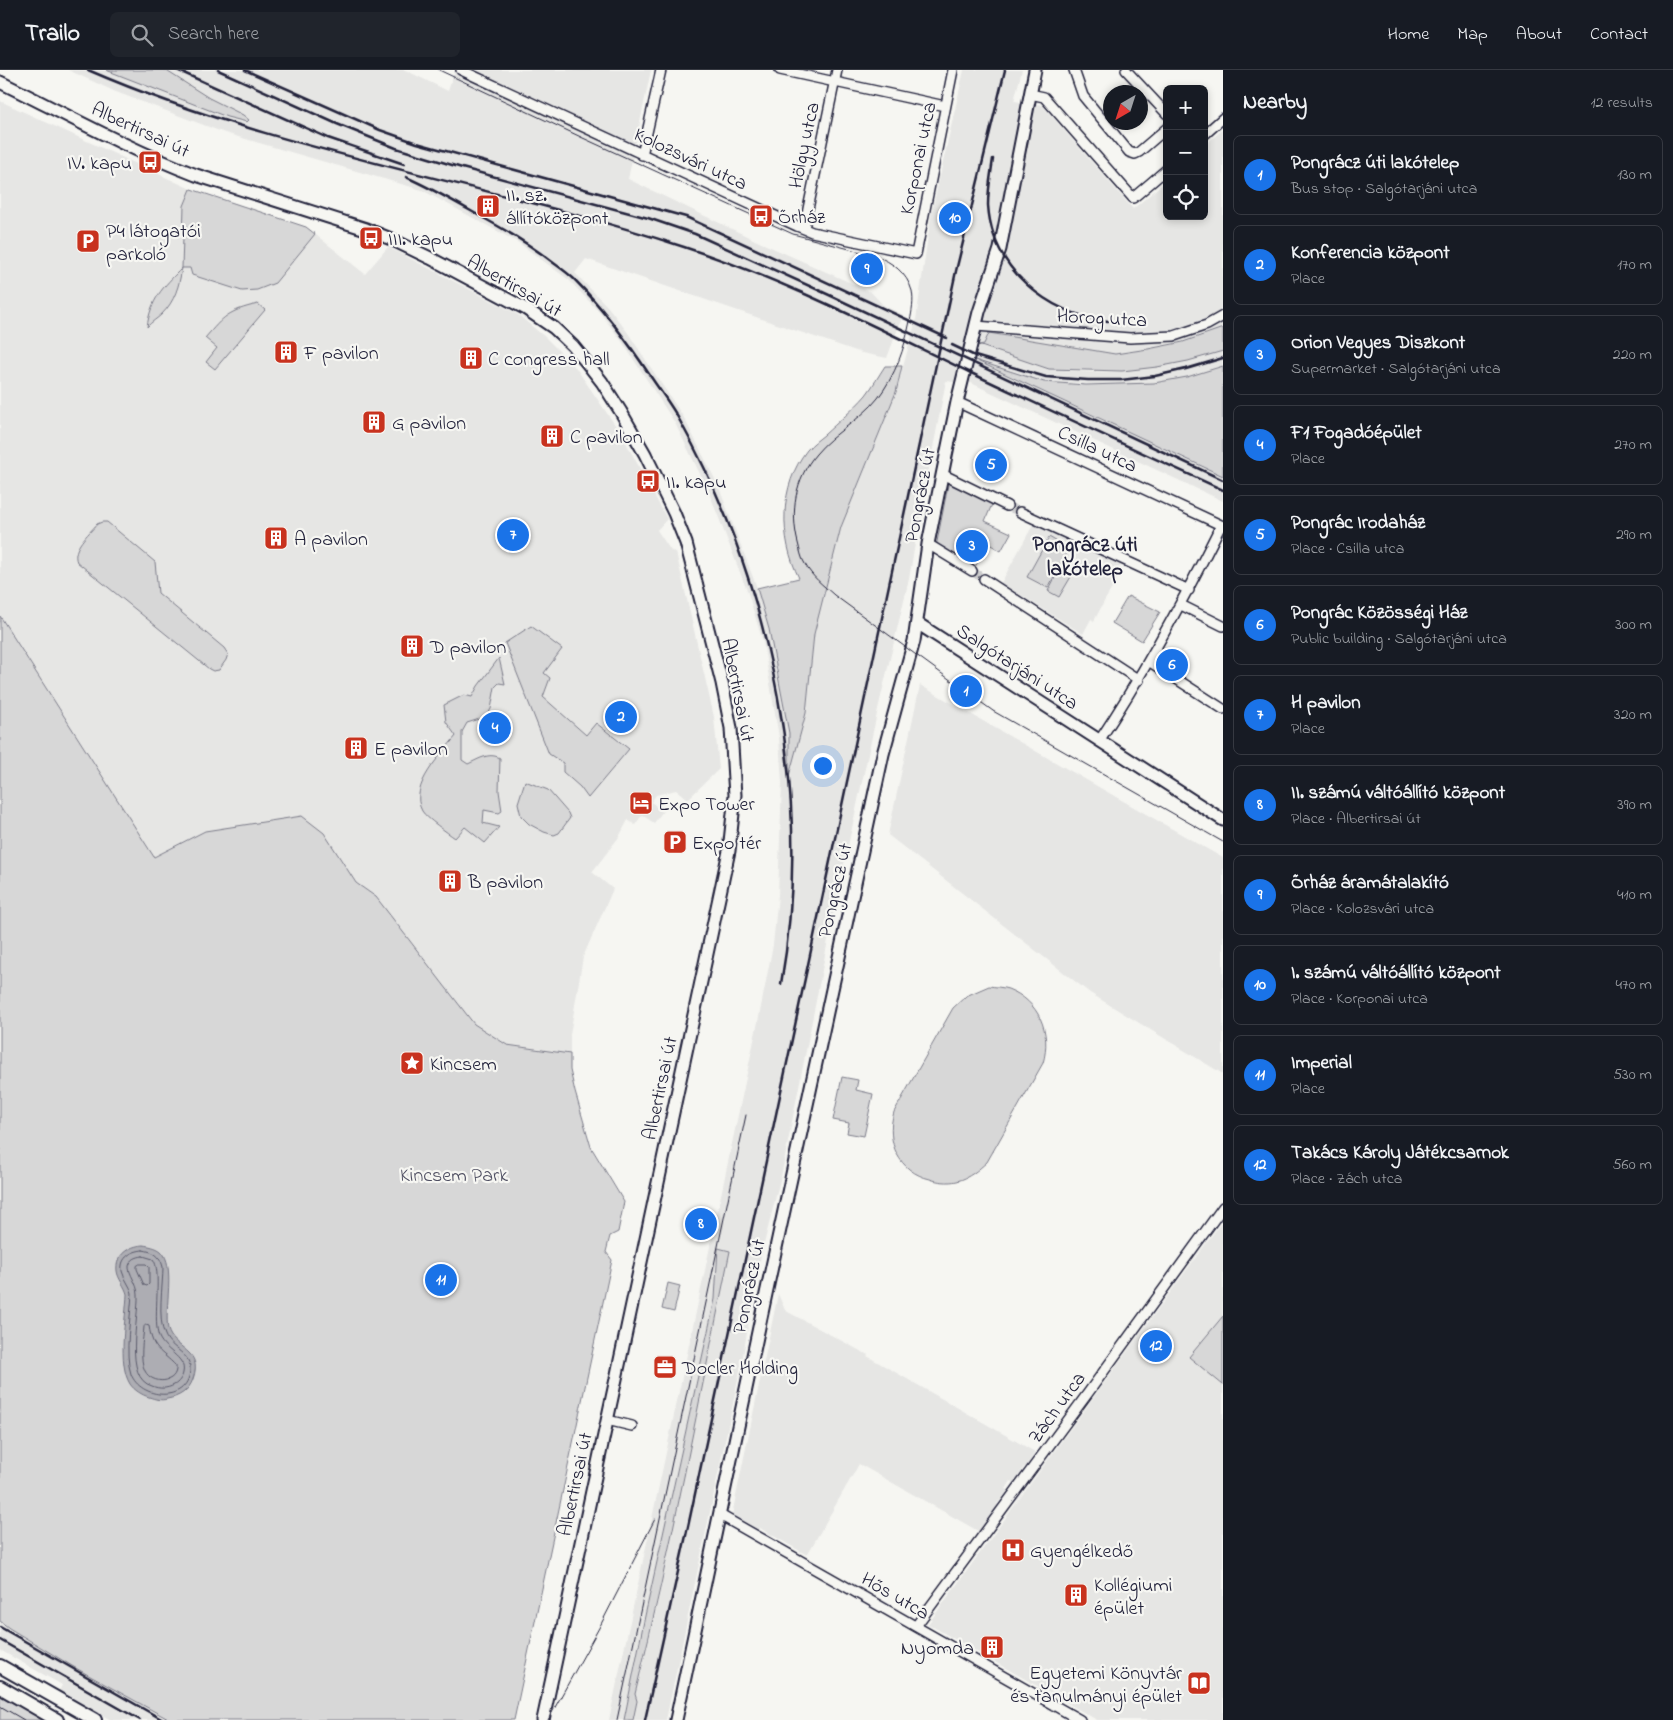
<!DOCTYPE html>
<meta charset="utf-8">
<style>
body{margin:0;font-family:"Indie Flower",sans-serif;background:#20242c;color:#f1f3f6}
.controls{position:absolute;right:15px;top:15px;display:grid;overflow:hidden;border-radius:8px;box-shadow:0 2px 8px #0003}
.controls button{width:45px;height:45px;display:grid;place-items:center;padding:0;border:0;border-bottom:1px solid #363941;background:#171b24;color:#f1f3f6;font:25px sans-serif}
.compass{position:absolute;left:1103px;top:15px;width:45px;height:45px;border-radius:50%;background:#171b24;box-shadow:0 2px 8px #0003;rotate:219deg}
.you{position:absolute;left:822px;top:695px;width:18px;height:18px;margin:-12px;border:4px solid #fff;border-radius:50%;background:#1a73e8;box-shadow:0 0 0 8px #1a73e833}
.badge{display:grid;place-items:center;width:32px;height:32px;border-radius:50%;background:#1a73e8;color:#fff;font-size:16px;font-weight:700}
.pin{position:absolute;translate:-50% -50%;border:2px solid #fff;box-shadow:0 1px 5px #0006}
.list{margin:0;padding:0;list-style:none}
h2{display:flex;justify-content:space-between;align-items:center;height:65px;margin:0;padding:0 20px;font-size:21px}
h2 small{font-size:16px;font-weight:400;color:#9ea1a6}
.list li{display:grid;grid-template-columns:32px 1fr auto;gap:15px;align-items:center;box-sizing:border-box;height:80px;margin:0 10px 10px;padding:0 10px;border:1px solid #363941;border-radius:8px}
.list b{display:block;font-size:19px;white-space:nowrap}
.list p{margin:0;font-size:16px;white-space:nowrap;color:#9ea1a6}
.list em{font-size:16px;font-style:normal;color:#9ea1a6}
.icon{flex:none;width:28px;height:28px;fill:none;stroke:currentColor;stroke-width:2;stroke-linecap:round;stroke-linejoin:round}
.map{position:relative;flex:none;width:1223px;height:1650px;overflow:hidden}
header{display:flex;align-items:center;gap:30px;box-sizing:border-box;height:70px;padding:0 25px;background:#171b24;border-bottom:1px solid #363941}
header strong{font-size:24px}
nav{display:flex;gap:28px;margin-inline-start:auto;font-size:18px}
.search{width:350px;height:45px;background:#20242c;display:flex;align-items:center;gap:12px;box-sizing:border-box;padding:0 18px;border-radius:8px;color:#9ea1a6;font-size:19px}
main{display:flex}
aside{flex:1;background:#171b24}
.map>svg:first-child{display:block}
.built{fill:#e6e6e4}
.green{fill:#d7d7d7;stroke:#7c7c89}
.water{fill:#adadb3;stroke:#757583}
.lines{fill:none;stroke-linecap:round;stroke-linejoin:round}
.shore{stroke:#5a5a6b;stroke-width:1}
.street-tunnel{stroke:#cccccd;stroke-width:9;stroke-dasharray:9 4.5;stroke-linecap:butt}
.street-casing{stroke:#22223b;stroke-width:12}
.secondary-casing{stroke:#22223b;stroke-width:15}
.primary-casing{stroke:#22223b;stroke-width:16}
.street{stroke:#f6f6f2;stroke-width:9}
.secondary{stroke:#f6f6f2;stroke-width:11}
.primary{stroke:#f6f6f2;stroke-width:12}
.tram{stroke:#22223b;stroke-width:1}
.rail{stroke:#22223b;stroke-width:2.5}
.labels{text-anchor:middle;stroke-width:4.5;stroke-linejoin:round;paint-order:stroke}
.street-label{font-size:20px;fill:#22223b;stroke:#f6f6f2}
.poi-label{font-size:20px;fill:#22223b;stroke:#f6f6f2;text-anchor:start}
.park-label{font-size:20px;fill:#4f4f62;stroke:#f6f6f2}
.neighbourhood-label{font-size:21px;font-weight:bold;fill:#22223b;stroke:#f6f6f2}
</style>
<header>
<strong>Trailo</strong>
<div class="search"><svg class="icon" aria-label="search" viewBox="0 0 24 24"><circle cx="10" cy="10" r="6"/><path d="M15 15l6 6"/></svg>Search here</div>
<nav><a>Home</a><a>Map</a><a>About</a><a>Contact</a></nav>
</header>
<main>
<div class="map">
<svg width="1223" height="1650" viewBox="0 0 1223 1650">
<rect width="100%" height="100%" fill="#f6f6f2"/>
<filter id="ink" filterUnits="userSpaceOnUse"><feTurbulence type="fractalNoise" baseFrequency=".02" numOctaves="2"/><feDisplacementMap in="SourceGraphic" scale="10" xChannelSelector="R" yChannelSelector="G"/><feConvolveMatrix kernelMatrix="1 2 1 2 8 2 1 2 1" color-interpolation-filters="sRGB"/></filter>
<g filter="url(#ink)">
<!-- built -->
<path class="built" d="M68,0H405L448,21L455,0H651L628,109L757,171L871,222L883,235L903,245L887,288L862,283L586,189L575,203L608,237L628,263L684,348L718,415L757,518L769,559L789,663V703L806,643L814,564L841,457L896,322L916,250L931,145L964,0H1022L1014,31L1042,35L1133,139L1167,110V146H1204V76L1223,59V258L1183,272L1148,279L1115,284L989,263L984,274L979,275L1049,299L1091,302L1122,301L1188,291L1223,281V296L1187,307L1154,313L1120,315L1044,312L979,292L1223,406V431L969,312L966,314L946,311L920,445L909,509L878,639L834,840L782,1102L759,1194L742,1291L666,1650H633L637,1631L635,1624L654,1549L675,1449L730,1181L718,1178L715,1229L645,1546L624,1650H609L759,947L773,875L778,825L782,713L779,667L763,572L748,523L708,420L675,353L621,270L601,244L569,210L519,173L422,120L225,63L116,22Z
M0,31L191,119L306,157L365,204L388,177L517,244L545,267L576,298L622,365L667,449L657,460L671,481L676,482L714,647L719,699L688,729L676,720L656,725L651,732L663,741L654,753L642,745L635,755L628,750L619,767L592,802L613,819L583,887L570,965V984L507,975L474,954L376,827L356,813L324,763L205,761L154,787L0,546Z
M1034,453L1122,493L1114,508L1117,510L1105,530L1094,551L1091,549L1083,564L1001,513Z
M920,615L1223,788V1004L1090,923L888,765Z
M1223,1150V1650H1097L928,1554Z
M778,1224L785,1240L788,1242L868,1285L867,1286L1035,1382L1026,1397H1024L1015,1413L1011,1411L1006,1419L1008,1421L997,1434L999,1436L980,1462L859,1394L807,1485L765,1461L760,1458L759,1460L732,1445Z
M0,1551L9,1558L72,1596L170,1650H111L59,1621L62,1615L0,1580Z"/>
<!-- green -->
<path class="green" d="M106,0H165L209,28L243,45L249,50L247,52L227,47Z
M191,119L306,157L315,164L275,213L257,220L242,221L192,205L190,198H182C179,216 175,231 162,244C157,249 151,252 147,257C151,229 162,218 182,198L184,136Z
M258,234L265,240L215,299L206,292L217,278L205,268C224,246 228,241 258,234Z
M1223,258V281L1188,291L1157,297L1122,301L1049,299L978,275L984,274L989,263L1115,284L1148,279L1183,272Z
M975,290L1044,312L1086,315L1154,313L1187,307L1223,296V406Z
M885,296H902L896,322L841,457L814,564L806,643L789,706V663L769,559L757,518L799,508C779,468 779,416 807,380C812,374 819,369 824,365C838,352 854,339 866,325C873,316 879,305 885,296Z
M949,410L993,432L985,451L1011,463L1001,481L977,467L968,481L980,489L973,500L936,477Z
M102,452H107L155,492L158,523L224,578L228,584L226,590L219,600L213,601L209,599L77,492C71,478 89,464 97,454Z
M1049,467L1069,479L1048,518L1027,507Z
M1060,498L1072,505L1059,527L1048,521Z
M1128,526L1160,542L1142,571L1112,553Z
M0,546L154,787L205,761L302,746L324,763L356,813L376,827L474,954L507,975L570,984V1000L575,1022L591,1077L624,1132L618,1162L610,1166L606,1182L612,1190L514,1650H170L72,1596L9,1558L0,1551Z
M531,556L562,579L544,603L550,608L543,627L586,665L596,653L629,679L588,728L580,717L563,702V693L549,684L505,573Z
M499,588L505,614L499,613L495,617L491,639L486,647L467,653L462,662V690L468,694C479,689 489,682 500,688L499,721L502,741L499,743L484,740L483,753L499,757L485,773L465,757L455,768C448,763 426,748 422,741C408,716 442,684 456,666L446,652L444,635L464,625L472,627L478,616Z
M525,711L548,720L568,743L570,748L559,763L554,765L544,762L529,754L521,746L518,733Z
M989,916C995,917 1002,917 1008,919C1039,931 1052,962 1043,993L987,1092C978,1100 969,1108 957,1111C948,1113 938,1112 930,1109C899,1102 885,1072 894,1042L953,938L966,926Z
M842,1007L858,1010L856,1020L873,1024L864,1066L847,1063L849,1053L833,1050Z
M718,1178L730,1181C699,1329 672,1477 635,1624L637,1631L633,1650H624L645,1546L715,1229Z
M668,1213L680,1216L674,1242L662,1239Z
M1223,1246V1315L1189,1287Z
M0,1625L44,1650H0Z"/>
<!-- water -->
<path class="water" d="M143,1175C149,1176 156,1177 161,1181C176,1195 164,1238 168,1259C173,1280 204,1279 193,1309C189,1321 179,1327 167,1329C161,1331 155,1329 149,1327C142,1325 134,1320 130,1314C117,1293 126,1248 127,1224C125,1216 118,1209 117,1201C115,1185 129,1176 143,1175Z"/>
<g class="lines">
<!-- shore -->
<path class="shore" d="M143,1180C154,1182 160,1185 163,1197C163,1215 157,1249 165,1265C171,1280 192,1283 190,1301C187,1334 140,1329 131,1304C124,1284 131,1245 132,1223C130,1215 124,1209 122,1201C120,1187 132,1181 143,1180Z
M143,1186L153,1189C162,1200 153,1246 158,1264C162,1281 187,1286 183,1303C182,1308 178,1313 174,1315C167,1319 159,1319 152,1316C123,1308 139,1248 138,1225C138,1214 128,1203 129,1196C131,1189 136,1187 143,1186Z
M140,1194H146L149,1197V1214L147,1216L144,1215L137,1199V1196Z
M146,1255L149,1256C153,1282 161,1280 176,1296C178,1314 152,1315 145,1301C139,1289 143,1270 144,1257Z"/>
<!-- street-tunnel -->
<path class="street-tunnel" d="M1007,436L1020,442
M972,501L984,509"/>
<!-- street casing -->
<g class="street-casing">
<path id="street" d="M461,0L797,156L812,162L916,184L953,0
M780,0L945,36
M1074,0L1083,26L1129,82L1135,84L1139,82L1167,58
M1126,0L1167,44
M1030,24L1044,27L1133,128L1167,99
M1204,65L1223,48
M642,85L661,0
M804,158L837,0
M976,256L1130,268L1174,266L1207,255L1223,246
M957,332L1223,456
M942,404L1007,436
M1020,442L1189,520
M928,474L972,501
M984,509L1139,610
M1181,535L1223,556
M1150,592L1223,639
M1099,671C1145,602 1184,529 1221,455
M607,1350L632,1356
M720,1445L1080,1650
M916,1556L1088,1323L1223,1137"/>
</g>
<!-- secondary casing -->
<g class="secondary-casing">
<path id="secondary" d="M0,12C65,44 128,79 196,105L366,159L391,169L430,188L526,239L554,258L573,276L587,293L602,312L621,342L645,384L674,443L686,473L722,613L731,658L734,710L735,725L729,781L543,1650
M917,553L1223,750
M676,1650L766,1224L883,684L914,571L928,474L957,332L979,242L1000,179L1035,0"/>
</g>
<!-- primary casing -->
<g class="primary-casing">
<path id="primary" d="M0,1596L95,1650
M0,1617L57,1650"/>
</g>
<!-- street -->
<use href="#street" class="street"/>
<!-- secondary -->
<use href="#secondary" class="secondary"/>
<!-- primary -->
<use href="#primary" class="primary"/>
<!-- tram -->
<path class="tram" d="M439,0L583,68L793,164L876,186C892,192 907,203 912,221C914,231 912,242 910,251C904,280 896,304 878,328C861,350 834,362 816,384C795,409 790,441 798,473C800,480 801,488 805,494C812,507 823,515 834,525L993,641L1223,772
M0,1636L24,1650
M548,1650L600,1556L655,1449
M617,1650L746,1045"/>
<!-- rail -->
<path class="rail" d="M88,0C279,83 487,112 684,177C783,209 875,257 969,302C1053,342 1138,381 1223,420
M177,0L328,68L404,94
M218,0L337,54L396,78L462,98L648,148L695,164L827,224L1223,410
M245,0L380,60L417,73L686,147L947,268
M993,89C991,104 988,119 988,135C992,199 1047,244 1108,251
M406,107C431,118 455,132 478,145C504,159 528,173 551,191C559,197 567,202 574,209C604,239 628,272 651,307C661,322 672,336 680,351C772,516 814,728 781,914
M952,275L975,286L1046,307L1088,310H1121L1155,306L1186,299L1223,288
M0,1557L163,1650
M0,1570L140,1650
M645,1650L689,1452L956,201L1005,0"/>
</g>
</g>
<!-- icons -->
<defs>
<g id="bus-square" transform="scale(1.25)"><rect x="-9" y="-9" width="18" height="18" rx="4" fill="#c8321e" stroke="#f6f6f2"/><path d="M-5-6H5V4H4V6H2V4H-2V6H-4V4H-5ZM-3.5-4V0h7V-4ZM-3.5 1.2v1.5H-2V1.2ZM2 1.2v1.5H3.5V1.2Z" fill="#fff"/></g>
<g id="building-square" transform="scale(1.25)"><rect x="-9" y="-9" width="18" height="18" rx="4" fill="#c8321e" stroke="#f6f6f2"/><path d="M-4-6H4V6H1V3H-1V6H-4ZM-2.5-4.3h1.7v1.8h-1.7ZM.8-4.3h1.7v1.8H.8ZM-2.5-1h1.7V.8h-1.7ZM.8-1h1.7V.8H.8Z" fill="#fff"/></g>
<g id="parking-square" transform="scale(1.25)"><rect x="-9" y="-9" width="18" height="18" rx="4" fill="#c8321e" stroke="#f6f6f2"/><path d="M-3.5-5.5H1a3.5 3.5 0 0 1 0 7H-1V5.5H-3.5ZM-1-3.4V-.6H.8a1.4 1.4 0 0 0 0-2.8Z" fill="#fff"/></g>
<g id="hotel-square" transform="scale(1.25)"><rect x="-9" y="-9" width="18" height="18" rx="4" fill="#c8321e" stroke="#f6f6f2"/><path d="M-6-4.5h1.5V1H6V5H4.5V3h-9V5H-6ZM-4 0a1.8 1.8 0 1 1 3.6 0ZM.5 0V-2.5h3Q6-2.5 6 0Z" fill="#fff"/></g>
<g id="sight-square" transform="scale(1.25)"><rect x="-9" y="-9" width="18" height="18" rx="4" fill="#c8321e" stroke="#f6f6f2"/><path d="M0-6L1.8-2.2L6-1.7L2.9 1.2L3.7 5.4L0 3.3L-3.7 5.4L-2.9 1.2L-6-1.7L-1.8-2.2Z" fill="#fff"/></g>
<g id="office-square" transform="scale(1.25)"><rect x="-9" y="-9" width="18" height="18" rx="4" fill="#c8321e" stroke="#f6f6f2"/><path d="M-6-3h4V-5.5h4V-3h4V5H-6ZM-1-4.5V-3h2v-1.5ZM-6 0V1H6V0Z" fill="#fff"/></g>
<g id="hospital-square" transform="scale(1.25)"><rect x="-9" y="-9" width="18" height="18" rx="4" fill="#c8321e" stroke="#f6f6f2"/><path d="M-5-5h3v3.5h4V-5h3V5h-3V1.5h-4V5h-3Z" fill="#fff"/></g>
<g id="library-square" transform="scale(1.25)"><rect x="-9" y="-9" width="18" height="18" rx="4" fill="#c8321e" stroke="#f6f6f2"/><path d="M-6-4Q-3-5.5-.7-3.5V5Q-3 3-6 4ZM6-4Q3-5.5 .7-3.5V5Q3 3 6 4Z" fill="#fff"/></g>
</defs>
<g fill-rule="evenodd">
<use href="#bus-square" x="150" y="92"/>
<use href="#building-square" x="488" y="136"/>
<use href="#bus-square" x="761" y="146"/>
<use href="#bus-square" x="371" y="168"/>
<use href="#parking-square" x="88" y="171"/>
<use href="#building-square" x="286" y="282"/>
<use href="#building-square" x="471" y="288"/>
<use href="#building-square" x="374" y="352"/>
<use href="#building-square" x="552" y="366"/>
<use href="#bus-square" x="648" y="411"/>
<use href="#building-square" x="276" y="468"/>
<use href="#building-square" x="412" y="576"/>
<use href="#building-square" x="356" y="678"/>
<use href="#hotel-square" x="641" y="733"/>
<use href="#parking-square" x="675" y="772"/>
<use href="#building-square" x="450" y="811"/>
<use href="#sight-square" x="412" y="993"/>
<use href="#office-square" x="665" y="1297"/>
<use href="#hospital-square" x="1013" y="1480"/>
<use href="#building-square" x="1076" y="1525"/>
<use href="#building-square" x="992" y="1577"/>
<use href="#library-square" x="1199" y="1613"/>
</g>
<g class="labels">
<!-- street labels -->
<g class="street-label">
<text transform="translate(141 59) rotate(25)" y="7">Albertirsai út</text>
<text transform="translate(803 75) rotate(-78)" y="7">Hölgy utca</text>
<text transform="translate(691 88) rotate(25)" y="7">Kolozsvári utca</text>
<text transform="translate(917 88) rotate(-78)" y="7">Korponai utca</text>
<text transform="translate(515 215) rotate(30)" y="7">Albertirsai út</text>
<text transform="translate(1102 247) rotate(3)" y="7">Horog utca</text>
<text transform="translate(1098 378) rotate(25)" y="7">Csilla utca</text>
<text transform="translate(919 425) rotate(-79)" y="7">Pongrácz út</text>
<text transform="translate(1018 596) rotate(33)" y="7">Salgótarjáni utca</text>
<text transform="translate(739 620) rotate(79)" y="7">Albertirsai út</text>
<text transform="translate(834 820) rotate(-77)" y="7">Pongrácz út</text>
<text transform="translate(659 1018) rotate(-78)" y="7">Albertirsai út</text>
<text transform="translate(748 1216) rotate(-78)" y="7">Pongrácz út</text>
<text transform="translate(1056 1337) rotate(-54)" y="7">Zách utca</text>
<text transform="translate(574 1414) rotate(-78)" y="7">Albertirsai út</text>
<text transform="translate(896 1525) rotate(30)" y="7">Hős utca</text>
</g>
<!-- poi labels -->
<g class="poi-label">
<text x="132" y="99" text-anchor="end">IV. kapu</text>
<text x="506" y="131">II. sz.<tspan x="506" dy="23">állítóközpont</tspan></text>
<text x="778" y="153">Őrház</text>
<text x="106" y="167">P4 látogatói<tspan x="106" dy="23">parkoló</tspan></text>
<text x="388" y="175">III. kapu</text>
<text x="304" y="289">F pavilon</text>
<text x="488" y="295">C congress hall</text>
<text x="392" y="359">G pavilon</text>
<text x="570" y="373">C pavilon</text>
<text x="666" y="418">II. kapu</text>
<text x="294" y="475">A pavilon</text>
<text x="430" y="583">D pavilon</text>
<text x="374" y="685">E pavilon</text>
<text x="658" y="740">Expo Tower</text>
<text x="692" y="779">Expo tér</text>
<text x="468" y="818">B pavilon</text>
<text x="430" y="1000">Kincsem</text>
<text x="682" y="1304">Docler Holding</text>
<text x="1030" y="1487">Gyengélkedő</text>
<text x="1094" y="1521">Kollégiumi<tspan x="1094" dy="23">épület</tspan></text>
<text x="974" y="1584" text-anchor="end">Nyomda</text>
<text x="1182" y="1609" text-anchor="end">Egyetemi Könyvtár<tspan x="1182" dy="23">és tanulmányi épület</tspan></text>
</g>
<!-- park labels -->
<g class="park-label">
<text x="454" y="1111">Kincsem Park</text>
</g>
<!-- neighbourhood labels -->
<g class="neighbourhood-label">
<text x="1085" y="481">Pongrácz úti<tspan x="1085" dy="24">lakótelep</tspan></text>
</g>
</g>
</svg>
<div class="controls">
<button>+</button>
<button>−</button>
<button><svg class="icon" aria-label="locate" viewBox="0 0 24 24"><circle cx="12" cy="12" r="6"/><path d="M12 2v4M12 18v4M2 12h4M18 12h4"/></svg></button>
</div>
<svg class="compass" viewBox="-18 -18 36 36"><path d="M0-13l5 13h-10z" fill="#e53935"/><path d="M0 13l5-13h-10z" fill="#9ea1a6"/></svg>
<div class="you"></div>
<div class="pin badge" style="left:966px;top:621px">1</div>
<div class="pin badge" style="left:621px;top:647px">2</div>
<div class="pin badge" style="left:972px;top:476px">3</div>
<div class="pin badge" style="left:495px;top:658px">4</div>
<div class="pin badge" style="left:991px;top:395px">5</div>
<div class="pin badge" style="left:1172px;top:595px">6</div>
<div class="pin badge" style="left:513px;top:465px">7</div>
<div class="pin badge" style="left:701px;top:1154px">8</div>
<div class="pin badge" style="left:867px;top:199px">9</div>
<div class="pin badge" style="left:955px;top:148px">10</div>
<div class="pin badge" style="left:441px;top:1210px">11</div>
<div class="pin badge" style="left:1156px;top:1276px">12</div>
</div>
<aside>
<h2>Nearby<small>12 results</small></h2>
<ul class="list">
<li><span class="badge">1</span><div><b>Pongrácz úti lakótelep</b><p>Bus stop · Salgótarjáni utca</p></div><em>130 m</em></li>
<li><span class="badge">2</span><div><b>Konferencia központ</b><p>Place</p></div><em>170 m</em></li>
<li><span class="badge">3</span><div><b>Orion Vegyes Diszkont</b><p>Supermarket · Salgótarjáni utca</p></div><em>220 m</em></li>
<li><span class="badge">4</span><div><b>F1 Fogadóépület</b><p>Place</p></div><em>270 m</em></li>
<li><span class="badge">5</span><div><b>Pongrác Irodaház</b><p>Place · Csilla utca</p></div><em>290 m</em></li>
<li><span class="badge">6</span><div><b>Pongrác Közösségi Ház</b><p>Public building · Salgótarjáni utca</p></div><em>300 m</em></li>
<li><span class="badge">7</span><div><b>H pavilon</b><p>Place</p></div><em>320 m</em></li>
<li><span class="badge">8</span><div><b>II. számú váltóállító központ</b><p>Place · Albertirsai út</p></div><em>390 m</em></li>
<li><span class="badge">9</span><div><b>Őrház áramátalakító</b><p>Place · Kolozsvári utca</p></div><em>410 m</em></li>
<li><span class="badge">10</span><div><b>I. számú váltóállító központ</b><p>Place · Korponai utca</p></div><em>470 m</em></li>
<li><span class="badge">11</span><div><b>Imperial</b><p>Place</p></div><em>530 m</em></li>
<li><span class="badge">12</span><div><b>Takács Károly Játékcsarnok</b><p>Place · Zách utca</p></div><em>560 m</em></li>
</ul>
</aside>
</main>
